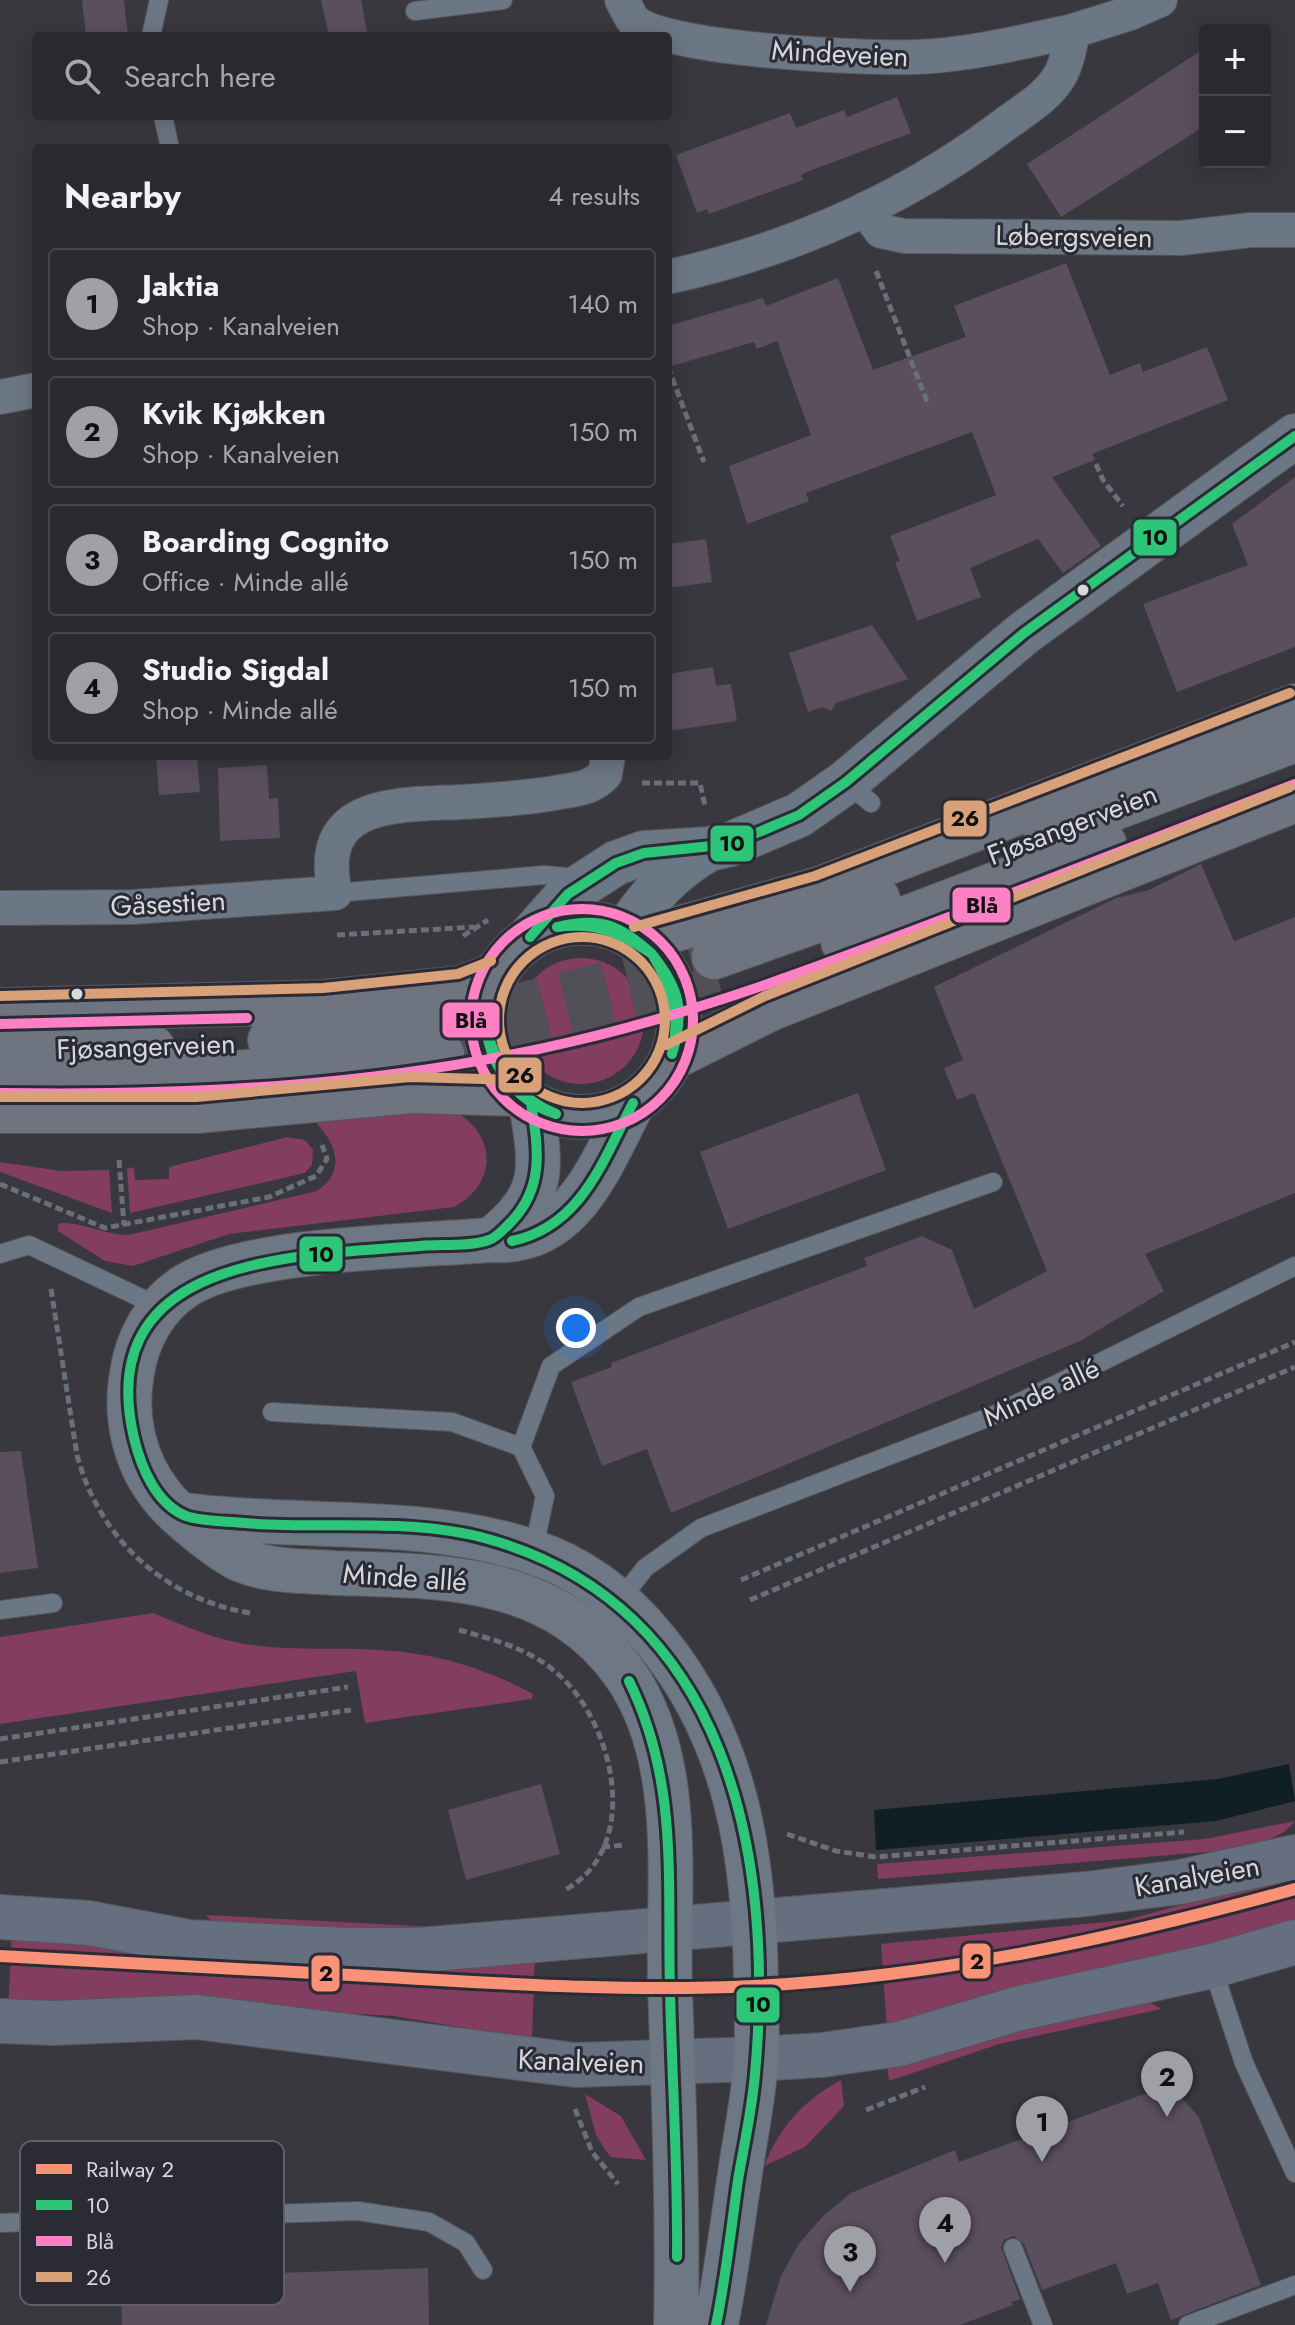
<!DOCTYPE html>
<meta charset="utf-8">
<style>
body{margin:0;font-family:Jost,sans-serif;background:#323236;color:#f1f3f6}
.controls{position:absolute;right:24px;top:24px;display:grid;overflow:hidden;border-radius:8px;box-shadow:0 4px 20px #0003}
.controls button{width:72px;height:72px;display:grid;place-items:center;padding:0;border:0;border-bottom:2px solid #46464a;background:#2a2a2e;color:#f1f3f6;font:40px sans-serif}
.you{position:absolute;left:576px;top:1328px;width:28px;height:28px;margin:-20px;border:6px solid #fff;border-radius:50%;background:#1a73e8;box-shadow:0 0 0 12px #1a73e833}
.badge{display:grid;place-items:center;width:52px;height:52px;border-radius:50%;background:#9f9fa6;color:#111;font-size:26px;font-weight:700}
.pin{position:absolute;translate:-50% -66px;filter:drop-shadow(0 2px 4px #0008)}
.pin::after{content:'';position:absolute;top:42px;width:28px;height:24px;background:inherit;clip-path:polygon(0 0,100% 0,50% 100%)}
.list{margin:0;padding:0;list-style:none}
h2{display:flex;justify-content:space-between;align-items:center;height:104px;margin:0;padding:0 32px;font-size:34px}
h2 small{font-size:26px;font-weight:400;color:#a5a7aa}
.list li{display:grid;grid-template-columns:52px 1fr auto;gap:24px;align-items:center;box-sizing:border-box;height:112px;margin:0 16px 16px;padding:0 16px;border:2px solid #46464a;border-radius:8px}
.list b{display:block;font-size:30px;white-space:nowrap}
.list p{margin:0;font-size:26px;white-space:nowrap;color:#a5a7aa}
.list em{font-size:26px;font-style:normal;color:#a5a7aa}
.icon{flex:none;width:44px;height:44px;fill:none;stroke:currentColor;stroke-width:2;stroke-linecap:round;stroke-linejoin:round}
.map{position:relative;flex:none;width:1295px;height:2325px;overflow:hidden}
.search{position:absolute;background:#2a2a2e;box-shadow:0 4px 20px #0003;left:32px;top:32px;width:640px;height:88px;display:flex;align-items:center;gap:20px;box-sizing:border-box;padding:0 28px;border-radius:8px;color:#a5a7aa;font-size:30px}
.panel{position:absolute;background:#2a2a2e;box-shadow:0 4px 20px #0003;left:32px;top:144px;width:640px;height:616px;border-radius:8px}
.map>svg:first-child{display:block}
.green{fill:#823d60}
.water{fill:#101f25}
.building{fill:#5a4e5f}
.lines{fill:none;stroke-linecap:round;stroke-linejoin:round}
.trunk-tunnel{stroke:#505056;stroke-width:44;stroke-dasharray:44 22;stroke-linecap:butt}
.service-casing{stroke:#55555a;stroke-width:20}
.minor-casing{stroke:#55555a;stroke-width:36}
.tertiary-casing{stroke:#55555a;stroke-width:46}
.secondary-casing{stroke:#55555a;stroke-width:46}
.primary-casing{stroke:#55555a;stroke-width:46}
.trunk-casing{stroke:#55555a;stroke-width:46}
.path{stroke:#69707a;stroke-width:5;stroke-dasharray:8 4;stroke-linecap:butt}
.service{stroke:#6c7785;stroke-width:18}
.minor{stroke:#6c7785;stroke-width:34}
.tertiary{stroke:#6c7785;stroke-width:44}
.secondary{stroke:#666f7f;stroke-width:44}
.primary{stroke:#6e7784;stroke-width:44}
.trunk{stroke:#6e7580;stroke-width:44}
.bus-1-casing{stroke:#2b2b36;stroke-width:16}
.bus-2-casing{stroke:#2b2b36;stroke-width:16}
.bus-3-casing{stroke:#2b2b36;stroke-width:16}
.bus-1{stroke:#2dc577;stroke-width:10}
.bus-2{stroke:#ff80c5;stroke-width:10}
.bus-3{stroke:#d9a179;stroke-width:10}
.rail-1-casing{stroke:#2b2b36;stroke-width:18}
.rail-1{stroke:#f99277;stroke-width:12}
.bus-dot{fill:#d7d7de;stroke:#2b2b36;stroke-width:3}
.labels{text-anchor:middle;stroke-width:6;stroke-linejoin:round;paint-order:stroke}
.street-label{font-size:28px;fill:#d7d7de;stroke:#2b2b36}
.key{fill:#2b2b36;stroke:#5f5f68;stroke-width:2}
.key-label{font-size:22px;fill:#d7d7de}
.line-badge{stroke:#2b2b36;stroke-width:3}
.pale-badge-label{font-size:22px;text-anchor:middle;font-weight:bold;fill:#111}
</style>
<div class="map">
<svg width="1295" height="2325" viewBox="0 0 1295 2325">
<rect width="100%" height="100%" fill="#38383e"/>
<!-- green -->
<path class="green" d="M518 1021a63 63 0 1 1 126 0a63 63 0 1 1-126 0Z
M454,1111C497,1134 498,1184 454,1207L229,1234L133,1266L105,1261L58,1231V1224C72,1219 108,1236 129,1235L317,1191C350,1168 333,1138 309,1116Z
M287,1137L305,1140L313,1150L312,1165L305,1173L130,1213L127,1169L134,1167L135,1180L169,1179V1167Z
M0,1162L61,1171L109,1170L112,1213L0,1172Z
M153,1613C182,1625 209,1637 240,1643C286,1652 335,1647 381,1650C434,1653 486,1668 533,1694L532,1699L365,1723L356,1671L0,1724V1637Z
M1295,1821C1280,1842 1244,1846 1219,1851L878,1879L877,1864L1205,1839Z
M1295,1874V1930L887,2030L881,1944L1126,1920Z
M206,1915L436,1927L458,1934L212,1922Z
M12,1930L535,1954L532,2039L393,2016L176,2003L8,2010Z
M1149,2002L1161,2009L999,2044L889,2081L887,2065L974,2034Z
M841,2080L844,2106L805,2147L764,2166C780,2126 804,2100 841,2080Z
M585,2094L621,2116L646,2160L610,2157L596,2135Z"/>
<!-- water -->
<path class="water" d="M1289,1764L1295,1801L1216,1821L876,1850L874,1810L1218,1779Z"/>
<!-- building -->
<path class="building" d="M82,0H124L128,36H86Z
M321,0H361L368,36H329Z
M1205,48V126L1061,217L1027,164Z
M897,97L911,133L812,170L801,175L803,180L709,214L707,209L697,213L676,155L790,113L796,128L844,110L847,117Z
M1066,263L1110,375L1140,363L1143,372L1207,347L1228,400L1092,454L1095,460L1052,477L1101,546L1063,573L1038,539L970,568L981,597L917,621L895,562L900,561L890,536L996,495L972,432L806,493L809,501L747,524L729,466L811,435L777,341L757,349L754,342L668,367V326L763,298L766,306L838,278L873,370L966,337L954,306Z
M1295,477V647L1177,692L1143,604L1248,565L1232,524Z
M706,539L712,582L668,588V544Z
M872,625L908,679L836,703L831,711L822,707L808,712L789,653Z
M713,667L716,686L731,684L737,721L668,731V674Z
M156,756H197L200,792L159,795Z
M267,765L269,799L278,798L280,838L220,841L218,768Z
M1201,864L1234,941L1295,917V1193L1145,1254L1164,1291L1080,1341L671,1513L647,1449L602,1466L571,1382L612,1367L611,1363L867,1266L864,1258L922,1236L952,1250L974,1309L1047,1271L974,1093L957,1100L944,1068L963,1060L934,987L1116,898L1149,890Z
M858,1093L886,1170L728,1229L700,1152Z
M21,1451L38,1568L0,1573V1452Z
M541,1784L560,1854L466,1880L448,1810Z
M1155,2090L1182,2098L1199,2117L1261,2285L1171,2320L1158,2283L1127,2294L1116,2263L1042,2290L1024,2244L1014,2236L1004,2240L1001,2247L1020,2299L1011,2302L1013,2305L960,2325H766L781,2276L798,2245L822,2217L851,2193L955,2150L959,2162Z
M428,2268L429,2325H122L121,2278Z"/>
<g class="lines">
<!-- trunk-tunnel -->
<path class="trunk-tunnel" d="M434,1021L509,1008L714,957
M442,1054L580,1026L720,986"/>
<!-- service casing -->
<g class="service-casing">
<path id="service" d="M415,11L503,0
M151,36L159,0
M163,116L170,148
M846,782L871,803
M335,893L544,875L578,878
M0,1254L29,1245L160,1307
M272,1412L452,1422L521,1447L545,1496L533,1552
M521,1447L551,1366L639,1307L993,1182
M620,1600L645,1568L701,1528L992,1416L1295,1266
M0,1610L53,1603
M1212,1966L1244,2063L1295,2173
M0,2223L358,2211L429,2222L466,2243L483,2270
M1013,2248L1043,2325
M1188,2325L1295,2285"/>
</g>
<!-- minor casing -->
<g class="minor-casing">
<path id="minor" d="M622,0C626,6 629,16 634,21C664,50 869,59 916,57C969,55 1022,42 1073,31
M865,209L881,231L904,236L1181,238L1251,230H1295
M668,277C789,250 905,200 1004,125C1023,111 1047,97 1059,77C1067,64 1070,46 1073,31L1130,13L1160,0
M0,397L36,390
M0,908L133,907L335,893C314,800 397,805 462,802C495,800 528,798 560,792C577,789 593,788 605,774L608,756"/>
</g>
<!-- tertiary casing -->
<g class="tertiary-casing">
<path id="tertiary" d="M625,932C649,896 671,871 709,849
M530,937L568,894L616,863L644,853L709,849L731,844L799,815L846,782L1024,633L1295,436"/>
</g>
<!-- secondary casing -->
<g class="secondary-casing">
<path id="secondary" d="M0,1917L89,1923L190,1942L345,1950H419L1086,1894L1180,1882L1295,1857
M0,2021L53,2023L197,2017L575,2065L756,2059L822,2055L899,2044L1016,2009L1212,1966L1295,1942"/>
</g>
<!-- primary casing -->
<g class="primary-casing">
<path id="primary" d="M485 1020a97 97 0 1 1 194 0a97 97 0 1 1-194 0Z
M633,1103C600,1165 573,1246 491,1240C416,1246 242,1248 184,1287C155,1306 137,1339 132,1373C124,1416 134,1461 161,1495C175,1514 220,1550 241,1560C270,1572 305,1571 335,1573C445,1576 554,1574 625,1674C686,1762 667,1886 670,1987C674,2101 678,2211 676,2325
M491,1240C547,1195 542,1170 531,1103
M185,1515C299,1530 419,1515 530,1551C581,1567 624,1601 657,1642C738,1741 755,1862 756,1986C756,2010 758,2035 756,2059C754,2098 745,2136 740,2174C732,2225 726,2275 716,2325"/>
</g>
<!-- trunk casing -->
<g class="trunk-casing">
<path id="trunk" d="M1046,834L1295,740
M638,940L819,889L1295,706
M843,942L1104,843
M714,957L878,899
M0,1010L324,1002L461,988L496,974
M270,1040L434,1021
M0,1049L153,1048
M672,1058L770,1009L1295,800
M0,1079C148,1084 295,1068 442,1054
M0,1111H197L411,1091L519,1094"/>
</g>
<!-- path -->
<path class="path" d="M876,271L928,404
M668,367L704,462
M1096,464L1103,480L1123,506
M642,783H700L705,806
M337,935L474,927
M463,936L488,920
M119,1160L124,1225
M0,1184L105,1228L269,1197L316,1176L327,1159L322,1145
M51,1289L77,1455C99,1538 164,1599 250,1613
M741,1580L1295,1342
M750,1600L1295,1367
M459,1630C495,1640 531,1649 559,1675C614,1724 643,1847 565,1890
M0,1739L348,1687
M0,1762L351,1710
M787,1834L836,1851L876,1857L1184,1832
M602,1847L625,1845
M575,2109L592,2152L618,2184
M866,2110L925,2087"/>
<!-- service -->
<use href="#service" class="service"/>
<!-- minor -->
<use href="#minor" class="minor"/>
<!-- tertiary -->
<use href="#tertiary" class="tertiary"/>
<!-- secondary -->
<use href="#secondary" class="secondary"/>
<!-- primary -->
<use href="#primary" class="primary"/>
<!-- trunk -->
<use href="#trunk" class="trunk"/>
<!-- bus-1 casing -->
<g class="bus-1-casing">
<path id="bus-1" d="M557,927C601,916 619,925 652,954
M557,927C596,922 620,932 652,954
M530,937L568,894L616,863L644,853L731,844L799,815L846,782L1024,633L1295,436
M652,954C680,989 685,1011 672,1054
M652,954C672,987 681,1016 672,1054
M486,1028C497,1068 517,1098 556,1114
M486,1028C491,1069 517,1101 556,1114
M531,1103C538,1147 545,1187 511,1222C505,1228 496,1238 489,1240C469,1247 441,1244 420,1246C298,1256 91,1254 134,1438C141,1467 156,1504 186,1516C204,1522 226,1521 245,1523C325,1530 410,1517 488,1539C728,1606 775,1856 755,2074C752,2110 744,2145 738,2180C731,2229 726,2277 716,2325
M512,1241C582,1226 603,1160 633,1103
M629,1681C679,1783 667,1880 670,1990C672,2079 678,2168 677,2257"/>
</g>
<!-- bus-2 casing -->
<g class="bus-2-casing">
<path id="bus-2" d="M471 1020a111 111 0 1 1 222 0a111 111 0 1 1-222 0Z
M0,1024L247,1018
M0,1093C191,1096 384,1086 570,1042C696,1013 815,968 936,922C1056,877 1175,830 1295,784"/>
</g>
<!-- bus-3 casing -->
<g class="bus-3-casing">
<path id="bus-3" d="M634,927L815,876L1290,693
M499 1020a83 83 0 1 1 166 0a83 83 0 1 1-166 0Z
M0,996L323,988L458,974L491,961
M666,1045L765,996L1290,787
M0,1097H196L410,1077L519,1080"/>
</g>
<!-- bus-1 -->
<use href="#bus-1" class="bus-1"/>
<!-- bus-2 -->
<use href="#bus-2" class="bus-2"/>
<!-- bus-3 -->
<use href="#bus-3" class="bus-3"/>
<!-- rail-1 casing -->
<g class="rail-1-casing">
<path id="rail-1" d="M0,1956C129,1963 258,1970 387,1977C509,1984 631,1992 754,1986C938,1977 1118,1938 1295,1889"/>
</g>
<!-- rail-1 -->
<use href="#rail-1" class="rail-1"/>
</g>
<!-- markers -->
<g class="bus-dot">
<circle cx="1083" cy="590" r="7"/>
<circle cx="77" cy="994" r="7"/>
</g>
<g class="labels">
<!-- street labels -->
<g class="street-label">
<text transform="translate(840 53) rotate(3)" y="10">Mindeveien</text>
<text transform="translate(1074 236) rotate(1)" y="10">Løbergsveien</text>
<text transform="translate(1072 824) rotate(-21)" y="10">Fjøsangerveien</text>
<text transform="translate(168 903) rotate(-3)" y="10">Gåsestien</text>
<text transform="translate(146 1046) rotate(-2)" y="10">Fjøsangerveien</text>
<text transform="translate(1041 1392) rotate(-25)" y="10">Minde allé</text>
<text transform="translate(405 1577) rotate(4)" y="10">Minde allé</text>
<text transform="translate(1197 1876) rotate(-10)" y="10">Kanalveien</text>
<text transform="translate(581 2061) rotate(2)" y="10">Kanalveien</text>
</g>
</g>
<!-- legend -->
<rect x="20" y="2141" width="264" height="164" rx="12" class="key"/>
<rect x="36" y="2164" width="36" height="10" fill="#f99277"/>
<rect x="36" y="2200" width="36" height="10" fill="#2dc577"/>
<rect x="36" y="2236" width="36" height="10" fill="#ff80c5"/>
<rect x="36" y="2272" width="36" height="10" fill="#d9a179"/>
<g class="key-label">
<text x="86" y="2177">Railway 2</text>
<text x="86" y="2213">10</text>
<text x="86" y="2249">Blå</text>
<text x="86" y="2285">26</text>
</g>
<g class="line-badge">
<rect x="1132" y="518" width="46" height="39" rx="8" fill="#2dc577"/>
<rect x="942" y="799" width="46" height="39" rx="8" fill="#d9a179"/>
<rect x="709" y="824" width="46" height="39" rx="8" fill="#2dc577"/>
<rect x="951" y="886" width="61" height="38" rx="8" fill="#ff80c5"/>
<rect x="441" y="1001" width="60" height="38" rx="8" fill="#ff80c5"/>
<rect x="497" y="1056" width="46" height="38" rx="8" fill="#d9a179"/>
<rect x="298" y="1235" width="46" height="38" rx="8" fill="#2dc577"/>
<rect x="961" y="1942" width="31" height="38" rx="8" fill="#f99277"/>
<rect x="310" y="1954" width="31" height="39" rx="8" fill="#f99277"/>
<rect x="735" y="1986" width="46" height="38" rx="8" fill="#2dc577"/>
</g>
<g class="pale-badge-label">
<text x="1155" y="545">10</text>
<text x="965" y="826">26</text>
<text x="732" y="851">10</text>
<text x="982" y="913">Blå</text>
<text x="471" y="1028">Blå</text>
<text x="520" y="1083">26</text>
<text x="321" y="1262">10</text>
<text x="977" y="1969">2</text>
<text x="326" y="1981">2</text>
<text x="758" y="2012">10</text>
</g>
</svg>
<div class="controls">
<button>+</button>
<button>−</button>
</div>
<div class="you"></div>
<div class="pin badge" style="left:1042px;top:2162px">1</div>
<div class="pin badge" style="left:1167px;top:2117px">2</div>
<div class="pin badge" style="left:850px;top:2292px">3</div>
<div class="pin badge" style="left:945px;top:2263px">4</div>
<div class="search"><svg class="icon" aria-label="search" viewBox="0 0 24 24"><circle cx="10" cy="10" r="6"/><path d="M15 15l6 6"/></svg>Search here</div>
<section class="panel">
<h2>Nearby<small>4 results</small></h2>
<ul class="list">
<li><span class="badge">1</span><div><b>Jaktia</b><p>Shop · Kanalveien</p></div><em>140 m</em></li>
<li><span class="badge">2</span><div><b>Kvik Kjøkken</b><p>Shop · Kanalveien</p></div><em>150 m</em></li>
<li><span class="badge">3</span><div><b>Boarding Cognito</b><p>Office · Minde allé</p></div><em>150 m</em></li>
<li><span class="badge">4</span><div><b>Studio Sigdal</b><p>Shop · Minde allé</p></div><em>150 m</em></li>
</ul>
</section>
</div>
